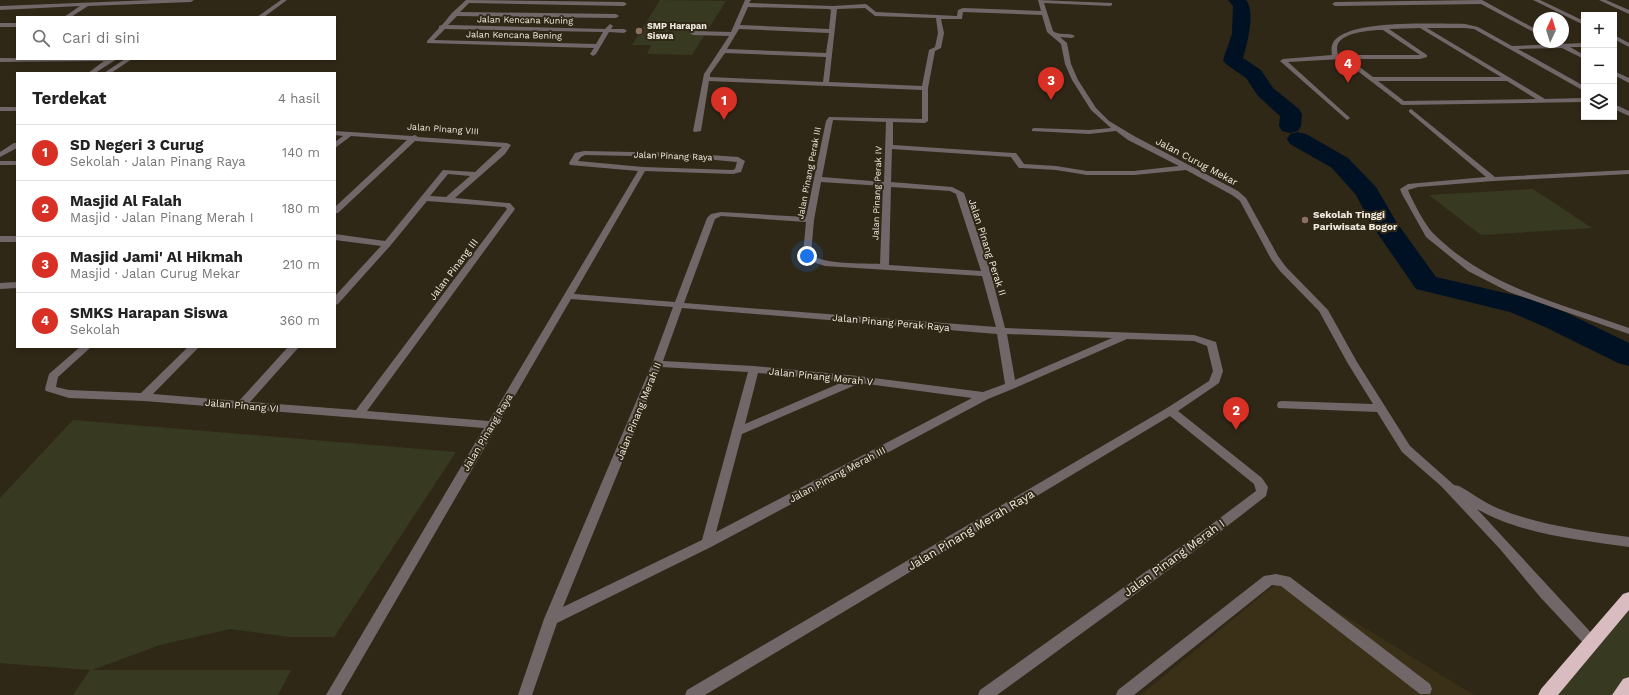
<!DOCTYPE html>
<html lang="id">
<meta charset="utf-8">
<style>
body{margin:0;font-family:"Work Sans",sans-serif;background:#f2f2f2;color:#222}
.controls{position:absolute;right:12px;top:12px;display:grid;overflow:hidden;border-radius:0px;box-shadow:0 2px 6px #0003}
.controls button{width:36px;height:36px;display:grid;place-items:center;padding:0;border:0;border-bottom:1px solid #e0e0e0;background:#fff;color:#222;font:20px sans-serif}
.compass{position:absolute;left:1533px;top:12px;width:36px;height:36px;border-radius:50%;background:#fff;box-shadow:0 2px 6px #0003;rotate:4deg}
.you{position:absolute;left:807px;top:256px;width:14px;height:14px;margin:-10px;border:3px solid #fff;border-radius:50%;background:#1a73e8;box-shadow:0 0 0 6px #1a73e833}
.badge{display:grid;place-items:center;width:26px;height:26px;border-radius:50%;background:#d93025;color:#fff;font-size:13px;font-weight:700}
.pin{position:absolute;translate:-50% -33px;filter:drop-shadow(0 1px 2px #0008)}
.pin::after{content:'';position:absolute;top:21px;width:14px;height:12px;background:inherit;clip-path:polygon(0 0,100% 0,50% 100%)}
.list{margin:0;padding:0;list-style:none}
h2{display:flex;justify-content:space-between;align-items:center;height:52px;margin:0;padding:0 16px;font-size:17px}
h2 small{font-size:13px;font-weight:400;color:#767676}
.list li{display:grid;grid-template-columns:26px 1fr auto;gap:12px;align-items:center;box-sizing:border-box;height:56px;padding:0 16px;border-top:1px solid #e0e0e0}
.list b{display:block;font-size:15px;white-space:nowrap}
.list p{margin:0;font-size:13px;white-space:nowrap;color:#767676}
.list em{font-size:13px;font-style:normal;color:#767676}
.icon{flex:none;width:22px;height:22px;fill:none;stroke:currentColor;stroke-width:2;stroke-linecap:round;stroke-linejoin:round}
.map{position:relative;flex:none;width:1629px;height:695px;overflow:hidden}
.search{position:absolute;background:#fff;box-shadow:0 2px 6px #0003;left:16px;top:16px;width:320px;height:44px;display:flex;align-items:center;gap:10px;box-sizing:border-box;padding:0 14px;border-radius:0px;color:#767676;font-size:15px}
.panel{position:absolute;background:#fff;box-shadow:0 2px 6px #0003;left:16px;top:72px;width:320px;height:276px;border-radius:0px}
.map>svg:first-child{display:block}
.built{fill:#3a3017}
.green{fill:#373a20}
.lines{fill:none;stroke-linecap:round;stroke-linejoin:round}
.river{fill:#001123;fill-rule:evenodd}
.street{fill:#726768;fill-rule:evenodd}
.highway{fill:#d8bcc0;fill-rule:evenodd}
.education-dot{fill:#8d6e63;stroke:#302817;stroke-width:1.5}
.labels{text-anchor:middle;stroke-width:4;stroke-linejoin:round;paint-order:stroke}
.far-street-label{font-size:9px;fill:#efeadf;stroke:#302817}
.far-poi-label{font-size:9px;font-weight:bold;fill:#efeadf;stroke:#302817;text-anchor:start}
.street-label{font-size:10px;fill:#efeadf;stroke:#302817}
.poi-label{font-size:10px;font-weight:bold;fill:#efeadf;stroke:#302817;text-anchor:start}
.near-street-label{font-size:12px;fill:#efeadf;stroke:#302817}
</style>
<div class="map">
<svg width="1629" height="695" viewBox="0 0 1629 695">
<rect width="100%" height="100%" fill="#302817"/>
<!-- built -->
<path class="built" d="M1283,578L1474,695H1141Z"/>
<!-- green -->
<path class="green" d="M660,0L726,1L692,55L647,54L651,45H632Z
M1533,189L1592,228L1481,235L1429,195Z
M73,420L456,452L334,637H290L230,629L160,645L92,670H291L278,695H73L90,670L0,663V498Z
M1629,604V686L1621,695H1550Z"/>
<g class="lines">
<!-- river -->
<path class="river" d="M1228,0H1246C1256,12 1247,44 1243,58L1261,70L1273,88L1299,109L1302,114L1301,126L1298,131L1290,133L1282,131L1279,126L1280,116L1258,96L1246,78L1226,64L1223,60L1232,34L1233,6Z
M1298,132L1306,134L1348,158L1376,187L1397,223L1436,277L1531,299L1567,313L1629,343V366L1618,363L1545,327L1510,312L1416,289L1371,224L1356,195L1332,168L1290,144L1287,139L1290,134Z"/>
<!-- street -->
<path class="street" d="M153,0H194L191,2L88,6L71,17H64L80,6L0,10V6Z
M281,0H287L264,17H257Z
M466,0L624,2L627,4L624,6L469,3L460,12L616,14L619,16L616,18L457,16L448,25L605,29L610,24L613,26L611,29H624L627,31L624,33L609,32L596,54L593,56L590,54L594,48L427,43V41L439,28V26L442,25L452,13ZM445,29L603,32L596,44L434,40Z
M745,0H751L749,3L833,6L866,4L876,12L957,16L958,10L963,8L1041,11L1038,0L1112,3V5L1110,6L1044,3L1053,31C1059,36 1068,32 1075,36L1072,38L1060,37L1067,43L1071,64L1078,80L1096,108L1109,121L1134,136L1238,191L1246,198L1278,256L1286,267L1328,310L1357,362L1410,446L1454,485L1459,486C1472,493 1483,502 1497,508C1538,525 1585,531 1629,537V547C1580,540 1520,534 1477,509L1596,638L1598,642L1596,646L1591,648L1586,646L1541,598L1500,549L1441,486L1402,452L1377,412L1278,408L1277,405L1278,402L1282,401L1373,404L1347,362L1319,311L1280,271L1271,259L1240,201L1232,195L1186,170L1134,175H1087L1056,170L1022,168H1019L1011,157L892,149L891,182L952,187L964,193L991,274L1005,328L1194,335L1216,342L1223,371L1219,383L1178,411L1262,478L1268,487L1266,496L1208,541L997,695H978L980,690L1200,533L1256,491L1254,484L1170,416L705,695H685L687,690L1167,408L1209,381L1213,371L1207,346L1194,341L1127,339L1015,388L988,399L711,547L557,623L532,695H518L544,619L652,364L673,307L571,299L341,695H326L484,428L144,401L69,398L46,391L45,389L49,374L80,347H91L58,377L56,387L69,390L141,393L188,347H199L153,394L239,401L288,347H299L250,402L356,410L507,209L505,207L427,201L390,246L338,304L335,305V296L381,246L335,240V234L385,241L443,170L475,172L502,147L415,141L338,213H335V207L407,140L351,136L335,148V142L343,136L335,135V131L412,136L415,135L418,137L507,143L511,145L505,154L455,198L507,203H510L515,209L367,411L489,421L638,171L570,165L569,163L575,153L584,151L682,153L738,157L745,161L741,172L733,174L645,171L574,294L675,302L707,218L711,214L721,212L806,217L826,121L829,117L922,119V90L709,81L701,131L695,132L693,131L704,74L729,36L693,35L690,33L693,31L731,32ZM748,7L829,9L831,10L829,29L740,25ZM865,8L875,16L936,18L938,33L935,47L929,50L922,86L829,82L837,9ZM963,12L1042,15L1047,32L1061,44L1065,64L1072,80L1091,110L1111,128L1089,130L1034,128L1032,129V131L1089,134L1116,131L1128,140L1179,166L1134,171H1087L1056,166L1024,164L1016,153H1013L893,145V122L925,123L928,121V88L935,51L941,48L944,33L941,19H962ZM739,29L829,33L826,53L727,49ZM725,53L826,57L823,82L710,77V74ZM833,120L886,122L884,182L822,177ZM585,155L682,157L737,162L735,169L732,170L643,167L578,161L581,157ZM448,174L470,176L446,197L430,196ZM821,182L883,186L880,264C864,263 822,265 811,254L814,220ZM891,187L950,191L956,194L981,271L889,265ZM721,216L806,222L803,254L810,261L825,266L982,276L996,327L684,303L715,219ZM682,308L997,334L1005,384L983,392L858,376L754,366L663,361ZM1007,334L1112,338L1015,380ZM661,367L748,372L702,540L563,607ZM758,373L845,381L745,424ZM860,383L972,398L716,532L742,434Z
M1482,0L1539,31V35L1481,4L1335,6L1332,4L1335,2Z
M1533,0H1540L1584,21V25Z
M1599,0H1606L1629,10V14Z
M0,23H17V27H0Z
M1465,24L1478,27L1512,46L1584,43V47H1570L1584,55V59L1562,48L1518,49L1584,86V91L1474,29L1465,28H1427L1545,99L1584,98V102L1402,105L1342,59L1288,62L1349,117L1350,118L1347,120L1280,61L1283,59L1332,55C1331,49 1331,43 1337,38C1359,20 1435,24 1465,24ZM1420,28L1501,77H1373L1349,59H1420L1427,57V55L1389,29ZM1383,30L1420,55H1338C1337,51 1336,46 1339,42C1347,32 1371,30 1383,30ZM1378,81H1507L1536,99L1404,101Z
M1614,35L1629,43V47L1614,39Z
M0,58L117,59L95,73H88L104,61L0,62Z
M125,59H132L111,73H104Z
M1614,71L1629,78V83L1614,75Z
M1614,104L1629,111V116L1614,109Z
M0,107H17V111H0Z
M1411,109L1495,177L1629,170V174L1493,181L1418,187L1408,190C1412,200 1426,227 1434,234C1487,287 1561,304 1629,328V334L1509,292L1468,271L1426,237L1402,194L1400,189L1408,184L1486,177L1409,112V110Z
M14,143H17V148L0,157V152Z
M0,161H17V165H0Z
M0,236H17V242H0Z
M17,282V288L0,289V283Z
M1276,574L1290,577L1430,684L1432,689L1430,694H1420L1281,586L1272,585L1134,695H1116L1118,690L1264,576Z"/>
<!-- highway -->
<path class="highway" d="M1629,592V610L1558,695H1538L1541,689L1623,594Z
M1629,677V695H1612L1623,679Z"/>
</g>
<!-- markers -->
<g class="education-dot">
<circle cx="639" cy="31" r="4"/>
<circle cx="1305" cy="220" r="4"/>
</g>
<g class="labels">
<!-- far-street labels -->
<g class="far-street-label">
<text transform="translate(525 20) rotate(1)" y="3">Jalan Kencana Kuning</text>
<text transform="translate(514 35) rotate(1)" y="3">Jalan Kencana Bening</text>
<text transform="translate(443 129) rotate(4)" y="3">Jalan Pinang VIII</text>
<text transform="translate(673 156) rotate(2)" y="3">Jalan Pinang Raya</text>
<text transform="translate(809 173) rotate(-79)" y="3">Jalan Pinang Perak III</text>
<text transform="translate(877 193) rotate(-88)" y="3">Jalan Pinang Perak IV</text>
</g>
<!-- far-poi labels -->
<g class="far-poi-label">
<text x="647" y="29">SMP Harapan<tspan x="647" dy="10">Siswa</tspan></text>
</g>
<!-- street labels -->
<g class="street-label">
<text transform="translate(1197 161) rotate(28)" y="4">Jalan Curug Mekar</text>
<text transform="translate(988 247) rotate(72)" y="4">Jalan Pinang Perak II</text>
<text transform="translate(453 269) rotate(-53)" y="4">Jalan Pinang III</text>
<text transform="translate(891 322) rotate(5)" y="4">Jalan Pinang Perak Raya</text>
<text transform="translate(821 376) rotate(6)" y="4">Jalan Pinang Merah V</text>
<text transform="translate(242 405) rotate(5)" y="4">Jalan Pinang VI</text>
<text transform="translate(638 411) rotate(-68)" y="4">Jalan Pinang Merah II</text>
<text transform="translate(487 432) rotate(-59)" y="4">Jalan Pinang Raya</text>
<text transform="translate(837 474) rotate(-28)" y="4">Jalan Pinang Merah III</text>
</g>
<!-- poi labels -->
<g class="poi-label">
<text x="1313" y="218">Sekolah Tinggi<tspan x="1313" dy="12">Pariwisata Bogor</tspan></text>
</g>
<!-- near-street labels -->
<g class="near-street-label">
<text transform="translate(971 530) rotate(-31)" y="4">Jalan Pinang Merah Raya</text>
<text transform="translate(1174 558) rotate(-36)" y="4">Jalan Pinang Merah I</text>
</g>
</g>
</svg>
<div class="controls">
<button>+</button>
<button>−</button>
<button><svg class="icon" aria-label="layers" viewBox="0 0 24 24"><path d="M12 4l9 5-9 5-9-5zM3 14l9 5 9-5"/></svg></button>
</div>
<svg class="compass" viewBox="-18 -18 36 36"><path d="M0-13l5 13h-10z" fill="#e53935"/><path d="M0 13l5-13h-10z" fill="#767676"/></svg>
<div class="you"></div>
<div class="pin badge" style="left:724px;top:120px">1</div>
<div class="pin badge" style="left:1236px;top:430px">2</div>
<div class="pin badge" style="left:1051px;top:100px">3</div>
<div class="pin badge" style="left:1348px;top:83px">4</div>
<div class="search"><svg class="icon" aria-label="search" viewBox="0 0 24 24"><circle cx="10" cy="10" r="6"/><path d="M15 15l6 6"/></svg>Cari di sini</div>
<section class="panel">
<h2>Terdekat<small>4 hasil</small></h2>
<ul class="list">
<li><span class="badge">1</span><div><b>SD Negeri 3 Curug</b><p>Sekolah · Jalan Pinang Raya</p></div><em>140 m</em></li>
<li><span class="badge">2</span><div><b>Masjid Al Falah</b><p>Masjid · Jalan Pinang Merah I</p></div><em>180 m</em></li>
<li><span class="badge">3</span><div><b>Masjid Jami' Al Hikmah</b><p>Masjid · Jalan Curug Mekar</p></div><em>210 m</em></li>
<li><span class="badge">4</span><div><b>SMKS Harapan Siswa</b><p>Sekolah</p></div><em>360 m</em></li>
</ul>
</section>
</div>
